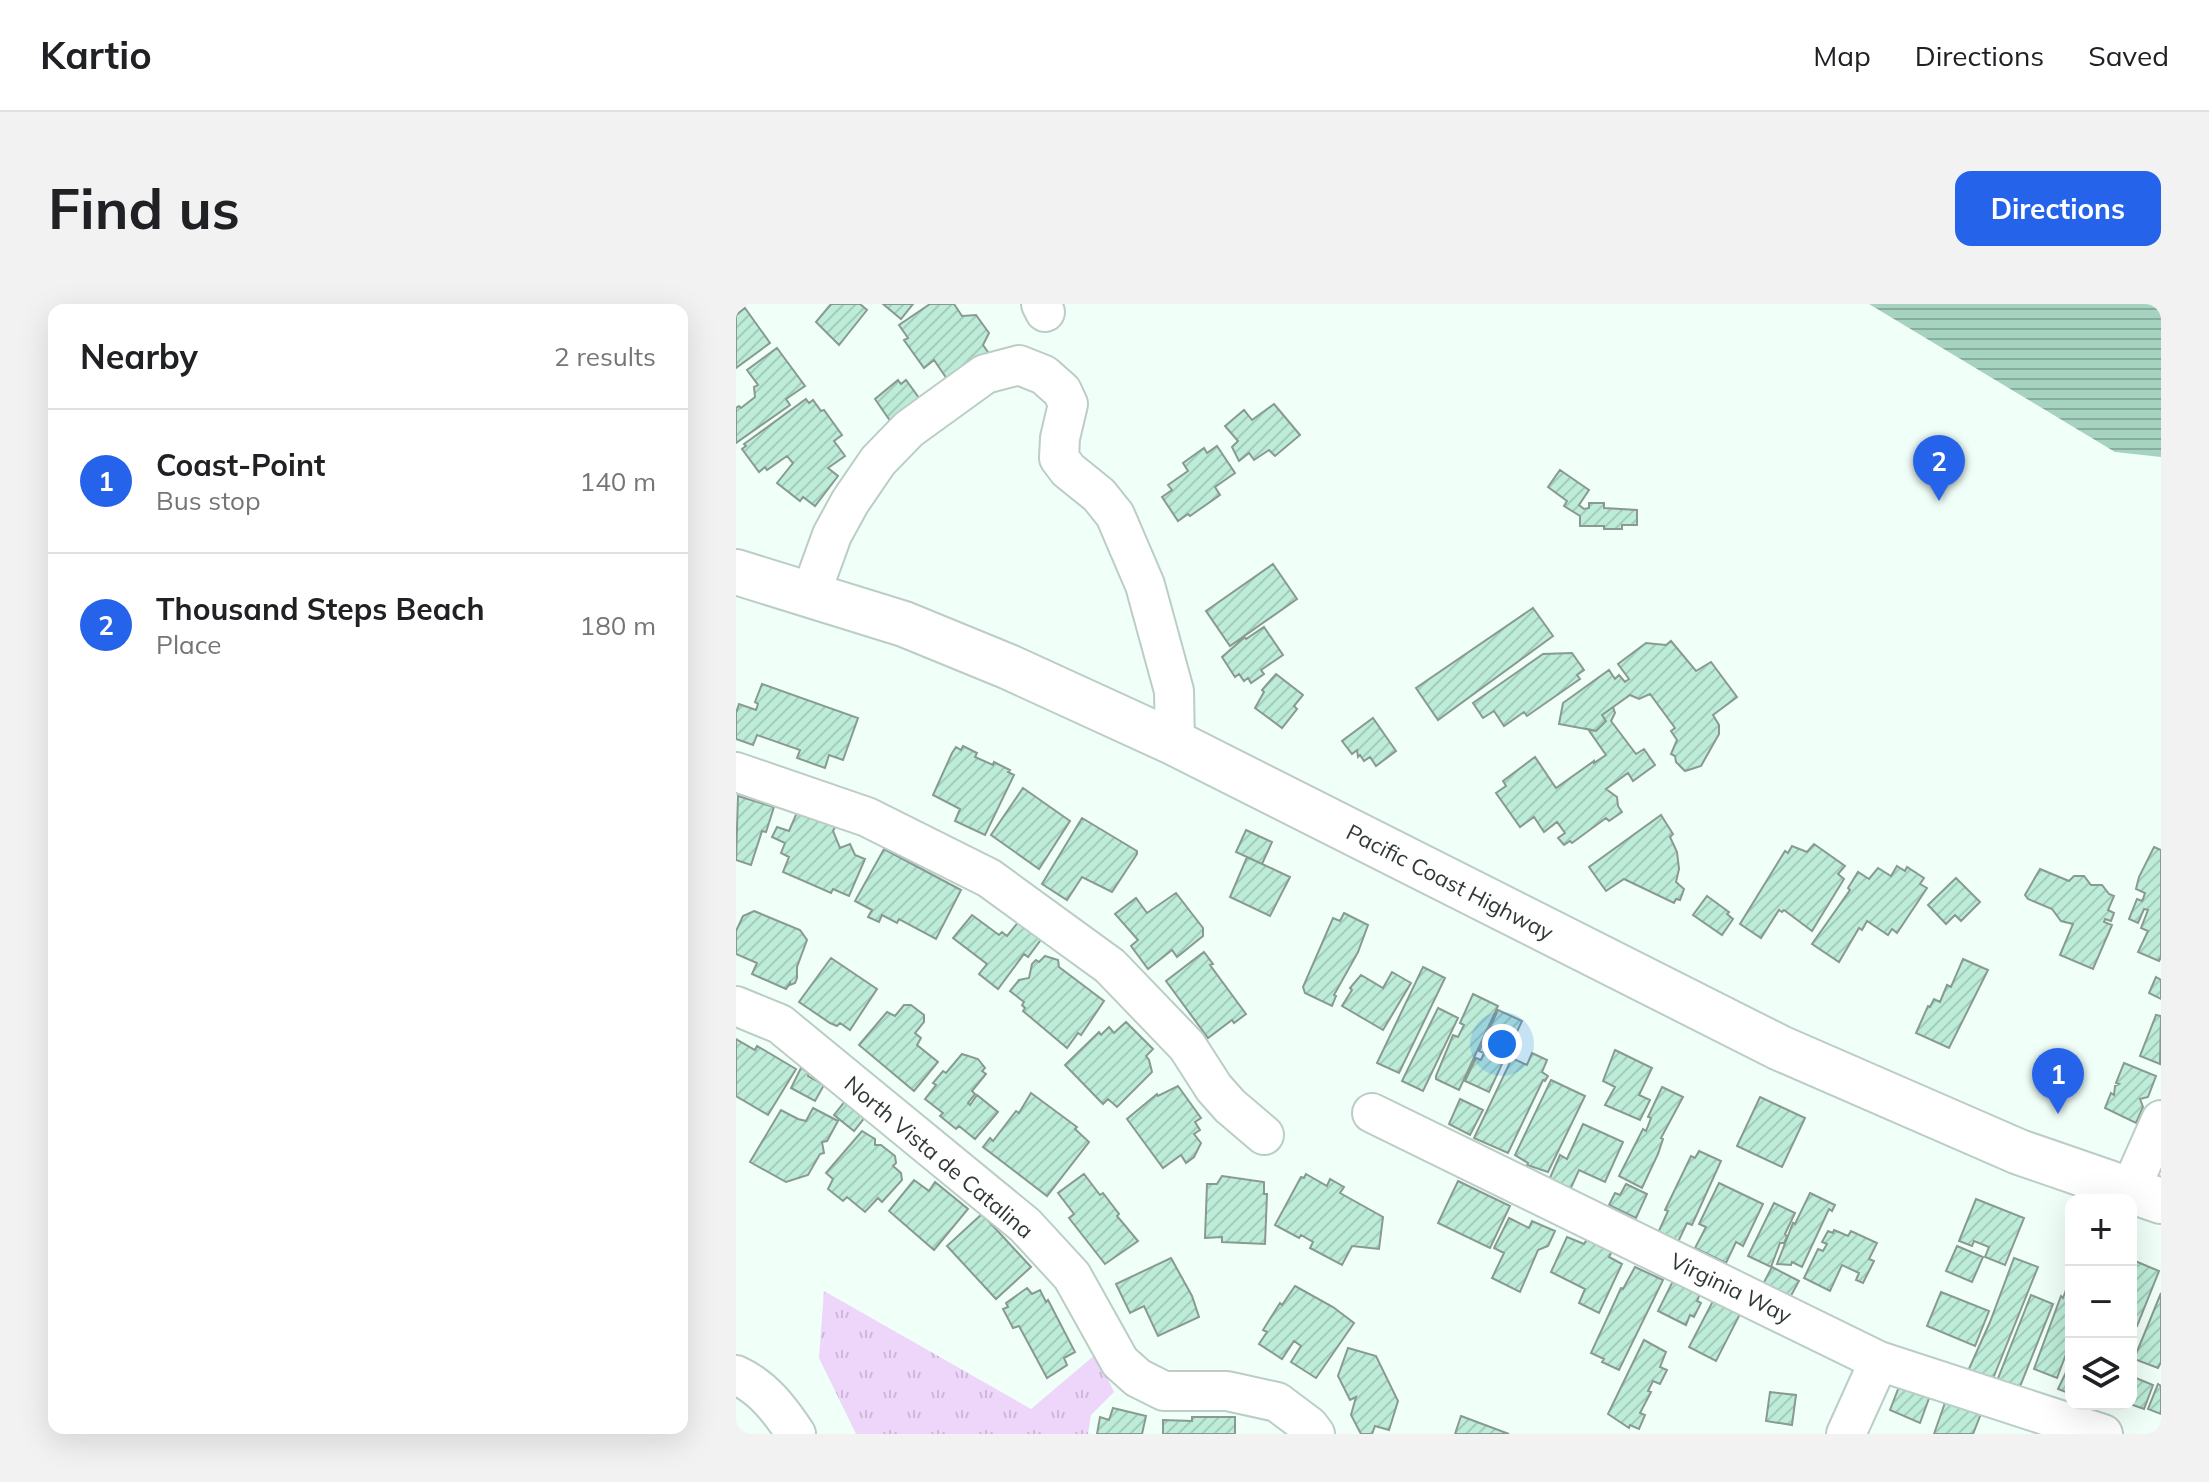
<!DOCTYPE html>
<meta charset="utf-8">
<style>
body{margin:0;font-family:Mulish,sans-serif;background:#f2f2f2;color:#202124}
.controls{position:absolute;right:24px;bottom:24px;display:grid;overflow:hidden;border-radius:16px;box-shadow:0 8px 32px #0002}
.controls button{width:72px;height:72px;display:grid;place-items:center;padding:0;border:0;border-bottom:2px solid #e0e0e0;background:#fff;color:#202124;font:40px sans-serif}
.you{position:absolute;left:766px;top:740px;width:28px;height:28px;margin:-20px;border:6px solid #fff;border-radius:50%;background:#1a73e8;box-shadow:0 0 0 12px #1a73e833}
.badge{display:grid;place-items:center;width:52px;height:52px;border-radius:50%;background:#2563eb;color:#fff;font-size:26px;font-weight:700}
.pin{position:absolute;translate:-50% -66px;filter:drop-shadow(0 2px 4px #0008)}
.pin::after{content:'';position:absolute;top:42px;width:28px;height:24px;background:inherit;clip-path:polygon(0 0,100% 0,50% 100%)}
.list{margin:0;padding:0;list-style:none}
h2{display:flex;justify-content:space-between;align-items:center;height:104px;margin:0;padding:0 32px;font-size:34px}
h2 small{font-size:26px;font-weight:400;color:#757577}
.list li{display:grid;grid-template-columns:52px 1fr auto;gap:24px;align-items:center;box-sizing:border-box;height:144px;padding:0 32px;border-top:2px solid #e0e0e0}
.list b{display:block;font-size:30px;white-space:nowrap}
.list p{margin:0;font-size:26px;white-space:nowrap;color:#757577}
.list em{font-size:26px;font-style:normal;color:#757577}
.icon{flex:none;width:44px;height:44px;fill:none;stroke:currentColor;stroke-width:2;stroke-linecap:round;stroke-linejoin:round}
.map{position:relative;flex:none;width:1425px;height:1130px;overflow:hidden;border-radius:16px}
header{display:flex;align-items:center;gap:48px;box-sizing:border-box;height:112px;padding:0 40px;background:#fff;border-bottom:2px solid #e0e0e0}
header strong{font-size:38px}
nav{display:flex;gap:44px;margin-inline-start:auto;font-size:28px}
.intro{display:flex;align-items:center;justify-content:space-between;box-sizing:border-box;height:192px;padding:0 48px}
h1{margin:0;font-size:56px}
.button{padding:20px 36px;border-radius:16px;background:#2563eb;color:#fff;font-size:28px;font-weight:700}
main{display:flex;gap:48px;padding:0 48px}
aside{flex:1;background:#fff;border-radius:16px;box-shadow:0 8px 32px #0002}
.map>svg:first-child{display:block}
.grass{fill:url(#grass-tufts)}
.water{fill:url(#water-rules)}
.building{fill:url(#building-hatch);stroke:#899a92;stroke-width:2}
.lines{fill:none;stroke-linecap:round;stroke-linejoin:round}
.minor-casing{stroke:#bbcdc6;stroke-width:42}
.highway-casing{stroke:#bbcdc6;stroke-width:48}
.minor{stroke:#fff;stroke-width:38}
.highway{stroke:#fff;stroke-width:44}
.labels{text-anchor:middle;stroke-width:6;stroke-linejoin:round;paint-order:stroke}
.street-label{font-size:22px;fill:#313835;stroke:#fff}
</style>
<header>
<strong>Kartio</strong>
<nav><a>Map</a><a>Directions</a><a>Saved</a></nav>
</header>
<div class="intro"><h1>Find us</h1><a class="button">Directions</a></div>
<main>
<aside>
<h2>Nearby<small>2 results</small></h2>
<ul class="list">
<li><span class="badge">1</span><div><b>Coast-Point</b><p>Bus stop</p></div><em>140 m</em></li>
<li><span class="badge">2</span><div><b>Thousand Steps Beach</b><p>Place</p></div><em>180 m</em></li>
</ul>
</aside>
<div class="map">
<svg width="1425" height="1130" viewBox="0 0 1425 1130">
<defs>
<pattern id="grass-tufts" width="24" height="20" patternUnits="userSpaceOnUse" patternTransform="scale(2)"><rect width="24" height="20" fill="#eed6fa"/><path d="M3 7l-1-3M5 7V3M7 7l1-3M15 17l-1-3M17 17v-4M19 17l1-3" fill="none" stroke="#cdb8d7"/></pattern>
<pattern id="water-rules" width="6" height="5" patternUnits="userSpaceOnUse" patternTransform="scale(2)"><rect width="6" height="5" fill="#a5d3c0"/><path d="M0 2.5h6" fill="none" stroke="#87ac9d"/></pattern>
<pattern id="building-hatch" width="6" height="6" patternUnits="userSpaceOnUse" patternTransform="scale(2)"><rect width="6" height="6" fill="#bdedd9"/><path d="M-1 1l2-2M0 6l6-6M5 7l2-2" fill="none" stroke="#a3ccbb"/></pattern>
</defs>
<rect width="100%" height="100%" fill="#f0fff8"/>
<!-- grass -->
<path class="grass" d="M88,987L295,1105L360,1050L378,1088L355,1111L352,1130H120L83,1054Z"/>
<!-- water -->
<path class="water" d="M1133,0H1425V153L1379,148Z"/>
<!-- building -->
<path class="building" d="M95,0H124L131,6L103,41L80,18Z
M147,0H177L165,15Z
M194,0H218L226,12L240,11L253,29L247,41L254,51L211,75L198,56L188,64L168,36L172,34L163,21Z
M9,4L34,39L0,64V11Z
M41,44L69,82L50,95L54,101L0,139V104L3,102L5,104L19,93L18,83L22,81L11,66Z
M162,76L165,80L170,76L186,98L157,121L139,95Z
M70,95L73,99L77,96L85,107L88,106L106,131L98,137L109,152L92,164L102,172L79,202L67,193L64,197L41,179L57,159L51,152L31,166L29,163L23,168L6,145L10,142L8,140Z
M538,100L564,131L539,152L533,146L518,156L513,149L503,157L496,143L502,137L489,122L508,106L516,116Z
M481,142L499,169L479,183L484,191L454,212L452,210L442,217L426,193L436,186L432,181L452,167L447,159L468,144L471,149Z
M824,166L853,186L843,201L848,205L853,204V199H868V204L901,206V221H886V225H868V222H844V212L828,202L831,197L812,183Z
M537,260L561,295L494,342L470,307Z
M797,304L817,332L702,416L680,384Z
M528,323L547,351L525,366L528,370L515,379L512,374L508,377L503,370L499,373L486,353L509,333L510,335Z
M935,337L960,367L975,358L1001,393L977,411L983,421V430L965,462L949,467L940,458L939,452L935,450L941,436L935,427L939,424L914,390L903,395L894,391L866,411L870,417L860,427L823,420L827,399L873,366L879,375L883,371L889,378L893,375L882,360L910,339L930,341Z
M836,349L848,366L841,371L844,375L791,412L788,408L768,422L758,407L747,414L737,399L807,350Z
M540,370L567,391L558,402L561,405L546,424L519,404L528,388L526,386Z
M26,380L122,414L107,456L93,451L89,464L61,454L64,446L21,431L17,441L0,435V409L3,400L20,406L22,400L19,398Z
M877,403L879,409L875,417L900,450L908,445L919,461L897,477L892,469L870,485L881,493L882,502L886,508L873,517L870,514L836,539L834,537L828,541L822,534L829,529L821,518L808,528L798,513L784,523L760,489L770,482L767,477L799,453L820,484L858,457V459L870,451L852,425L860,427L870,417L866,411Z
M637,414L660,447L640,462L634,453L628,457L624,451L622,453L621,446L616,450L606,437Z
M227,442L241,449L239,453L257,461L258,458L274,466L272,468L278,471L249,531L219,517L224,505L197,491L216,449L220,443L225,446Z
M287,484L334,517L303,565L255,531Z
M2,492L38,503L30,528L26,527L15,561L0,556Z
M62,506L99,523L97,527L104,544L114,540L119,551L129,555L113,592L97,585L95,589L47,568L53,553L45,549L49,539L36,533L41,523L53,527Z
M925,511L937,530L934,533L941,548L943,565L940,578L948,585L944,596L940,595L938,599L888,575L870,587L853,563Z
M346,514L401,547V550L376,588L346,573L331,596L306,580Z
M510,526L536,538L526,560L500,548Z
M1078,540L1109,562L1102,570L1108,575L1076,627L1048,606L1046,608L1043,606L1025,634L1004,620L1049,547L1052,549L1056,542L1071,548Z
M1418,543L1425,546V653L1423,657L1402,648L1412,627L1405,624L1412,606L1408,605L1402,619L1393,615L1401,595L1406,597L1407,595L1409,589L1400,585L1403,573Z
M148,545L225,586L200,635L163,615L161,619L146,611L143,618L132,613L136,606L119,597Z
M511,553L554,573L534,612L494,593Z
M1161,562L1169,567L1171,563L1188,574L1184,580L1191,584L1161,629L1156,625L1152,631L1131,617L1126,626L1123,624L1103,658L1076,640L1114,586L1112,584L1122,568L1133,575L1142,564L1155,572Z
M1304,565L1333,577L1338,572H1348L1355,581H1366L1373,590L1378,592L1372,606L1378,609L1375,617L1369,615L1368,618L1376,621L1357,665L1324,651L1337,620L1325,617L1316,605L1292,595L1289,591Z
M1220,574L1244,598L1225,617L1219,611L1210,620L1192,601Z
M440,589L467,624V632L441,653L436,646L412,665L395,642L402,636L379,610L400,594L411,609Z
M971,592L993,608L991,610L997,615L986,631L957,611Z
M18,607L64,626L71,636L61,663V674L59,679L54,681V679L50,685L16,670L21,659L0,650V627L7,612Z
M608,609L632,621L622,648L598,691L600,692L596,702L569,689L567,683L597,614L604,617Z
M236,611L263,631L266,628L271,632L284,616L307,633L292,653L288,650L262,685L243,670L251,660L217,634Z
M468,648L477,660L474,661L510,710L498,719L496,716L472,734L430,677Z
M309,652L322,656L323,663L368,697L345,731L342,729L331,744L287,707L289,704L286,701L288,698L274,687L283,676L293,674L296,660L300,656L303,658Z
M95,654L141,685L114,726L104,719L101,722L94,719L63,698Z
M1227,655L1252,666L1213,744L1180,729L1192,702L1194,703L1198,695L1204,698L1211,681L1215,683Z
M687,663L709,674L663,769L641,759Z
M656,668L675,679L647,726L606,702L616,686L614,684L625,671L647,684Z
M1420,673L1425,676V695L1413,689Z
M737,690L762,702L723,786L700,775V772L717,731L722,733L728,721L724,719Z
M168,701H175L188,711V718L179,729L185,734L181,741L202,758L178,787L123,741L151,708L159,712Z
M702,704L722,714L687,787L666,777Z
M762,706L786,717L753,788L729,777L740,754L745,756L748,749L743,747Z
M1420,711L1425,712L1424,760L1404,752Z
M390,718L417,745L410,752L413,756L416,768L381,803L372,795L367,800L329,761L363,728L365,731L373,723L378,729Z
M0,735L19,746L21,742L60,765L32,811L0,792Z
M879,746L916,764L903,791L914,796L904,816L869,801L879,783L867,777Z
M796,749L811,756L806,768L812,772L809,777L807,776L772,849L738,834L776,754L791,761Z
M226,750L242,755L249,764L246,767L250,770L236,787L239,790L232,799L234,801L241,791L262,808L239,835L223,822L220,825L204,812L207,809L189,795L200,781L197,779L207,767L210,769Z
M1388,759L1420,772L1412,793L1404,795L1407,803L1400,819L1369,804L1375,789L1378,791L1379,782L1383,780L1380,779Z
M65,764L73,769L72,772L88,781L79,797L55,784Z
M815,776L849,792L812,868L791,861L792,859L779,851Z
M442,782L465,814L459,818L464,826L458,830L465,839L458,853L450,859L445,851L427,864L391,815L421,790L422,792Z
M926,783L947,793L925,834L927,835L922,850L906,884L883,872L907,825L910,827L915,814L912,813Z
M295,789L341,823L339,825L353,838L311,892L247,843L254,834L257,837L280,807L283,809Z
M1024,793L1069,814L1046,863L1001,842Z
M724,795L747,806L734,831L713,820Z
M110,796L129,813L118,827L98,811Z
M77,804L102,817L91,837L86,838L88,849L84,850L72,871L50,878L14,858L45,806L62,815L70,817Z
M847,820L887,838L869,878L843,866L834,886L813,876L824,851L831,855Z
M126,827L139,835V841H145L159,852L160,859L157,862L165,869L166,876L146,898L142,894L129,908L111,893L107,897L92,885L97,875L90,869Z
M963,847L985,857L956,921L951,919L942,938L922,929L932,907L929,906L955,852L959,854Z
M348,870L364,891L367,889L383,910L381,912L402,937L369,960L333,914L338,910L322,889Z
M570,870L591,882L594,875L608,883L604,889L647,913L643,945L616,942L606,961L574,944L577,938L565,931L563,934L539,921L565,873L568,874Z
M486,872L528,878V890H531L529,940L486,938V933L469,934L471,880H481Z
M178,876L193,887L199,878L232,905L198,946L153,907Z
M722,877L774,902L754,944L702,919Z
M983,879L1027,900L1007,942L1000,938L990,959L959,944L970,923L963,920Z
M890,880L911,890L900,914L873,901L879,889L884,891Z
M1074,889L1099,901L1096,907L1093,905L1066,963L1056,958L1055,961L1041,960L1057,919L1059,920Z
M1240,895L1288,914L1269,961L1249,953L1253,943L1238,937L1236,942L1223,937Z
M1038,899L1059,909L1049,930L1051,933L1048,939H1044L1035,963L1012,952Z
M246,910L295,963L260,995L211,942Z
M773,914L793,924L796,917L819,927L812,942L802,946L784,988L756,974L768,949L758,944Z
M1098,926L1112,932L1115,927L1141,939L1133,955L1138,957L1127,979L1120,976L1123,969L1106,961L1094,987L1068,974L1082,945L1087,947L1091,940L1086,938L1092,927L1097,929Z
M831,933L848,940L851,935L876,947L873,953L886,960L863,1009L843,999L849,985L815,968Z
M1221,942L1247,953L1236,978L1210,967Z
M435,954L456,992L463,1013L422,1032L408,1002L394,1009L380,980Z
M1278,954L1302,963L1256,1077L1232,1067L1254,1018Z
M1399,957L1423,967L1401,1022L1395,1020V966Z
M899,963L927,976L883,1066L866,1058L868,1055L855,1049L885,984L887,985Z
M1036,963L1063,977L1051,999L1024,986Z
M1334,975L1335,1037L1321,1074L1298,1065L1325,992L1327,994Z
M937,977L964,990L961,997L965,999L958,1013L954,1011L950,1021L922,1007Z
M559,982L597,1003L618,1019L580,1074L555,1058L565,1042L558,1037L546,1055L523,1040L531,1028L527,1026L544,999L546,1001Z
M291,984L296,990L304,986L310,998L312,996L339,1048L328,1054L331,1061L311,1074L283,1022L277,1024L267,1005L272,1003L270,999Z
M1205,988L1253,1007L1239,1042L1191,1022Z
M1425,989V1058L1422,1064L1398,1055Z
M1295,991L1317,1000L1283,1085L1261,1077Z
M977,997L1004,1010L980,1057L953,1043Z
M908,1036L930,1048L924,1063L931,1066L924,1080L917,1077L912,1087L915,1088L904,1109L909,1111L903,1125L894,1121L893,1124L872,1110Z
M612,1044L640,1052L662,1097L653,1126L639,1122L636,1130H625L615,1111L620,1093L614,1096L602,1072Z
M1335,1058V1090L1322,1085Z
M1395,1072L1417,1081L1408,1105L1394,1100Z
M1166,1075L1196,1086L1184,1119L1154,1106Z
M1422,1080L1425,1082V1110L1412,1105Z
M1034,1088L1060,1091L1056,1121L1030,1117Z
M1211,1093L1246,1107L1237,1130H1198Z
M377,1104L410,1112L406,1130H361L364,1113L373,1116Z
M725,1112L773,1130H719Z
M456,1113H499V1130H427V1116L456,1117Z"/>
<g class="lines">
<!-- minor casing -->
<g class="minor-casing">
<path id="minor" d="M305,0L309,8
M75,289L96,231L114,198L142,157L173,125L249,70L283,61L308,71L326,87L332,100L324,134L323,154L332,166L363,191L379,211L409,281L438,387L439,439
M0,468L131,513L253,574L374,662L451,742L478,784L494,802L528,831
M0,702L44,720L289,921L336,972L384,1058L402,1074L428,1087H491L541,1098L573,1122L579,1130
M636,809L1143,1057L1367,1130
M1394,886L1425,816
M0,1071C27,1083 44,1106 60,1130
M1110,1130L1143,1057"/>
</g>
<!-- highway casing -->
<g class="highway-casing">
<path id="highway" d="M0,268L168,320L273,363L439,439L1044,744L1283,848L1425,897"/>
</g>
<!-- minor -->
<use href="#minor" class="minor"/>
<!-- highway -->
<use href="#highway" class="highway"/>
</g>
<g class="labels">
<!-- street labels -->
<g class="street-label">
<text transform="translate(714 578) rotate(27)" y="8">Pacific Coast Highway</text>
<text transform="translate(203 853) rotate(40)" y="8">North Vista de Catalina</text>
<text transform="translate(995 984) rotate(26)" y="8">Virginia Way</text>
</g>
</g>
</svg>
<div class="controls">
<button>+</button>
<button>−</button>
<button><svg class="icon" aria-label="layers" viewBox="0 0 24 24"><path d="M12 4l9 5-9 5-9-5zM3 14l9 5 9-5"/></svg></button>
</div>
<div class="you"></div>
<div class="pin badge" style="left:1322px;top:810px">1</div>
<div class="pin badge" style="left:1203px;top:197px">2</div>
</div>
</main>
